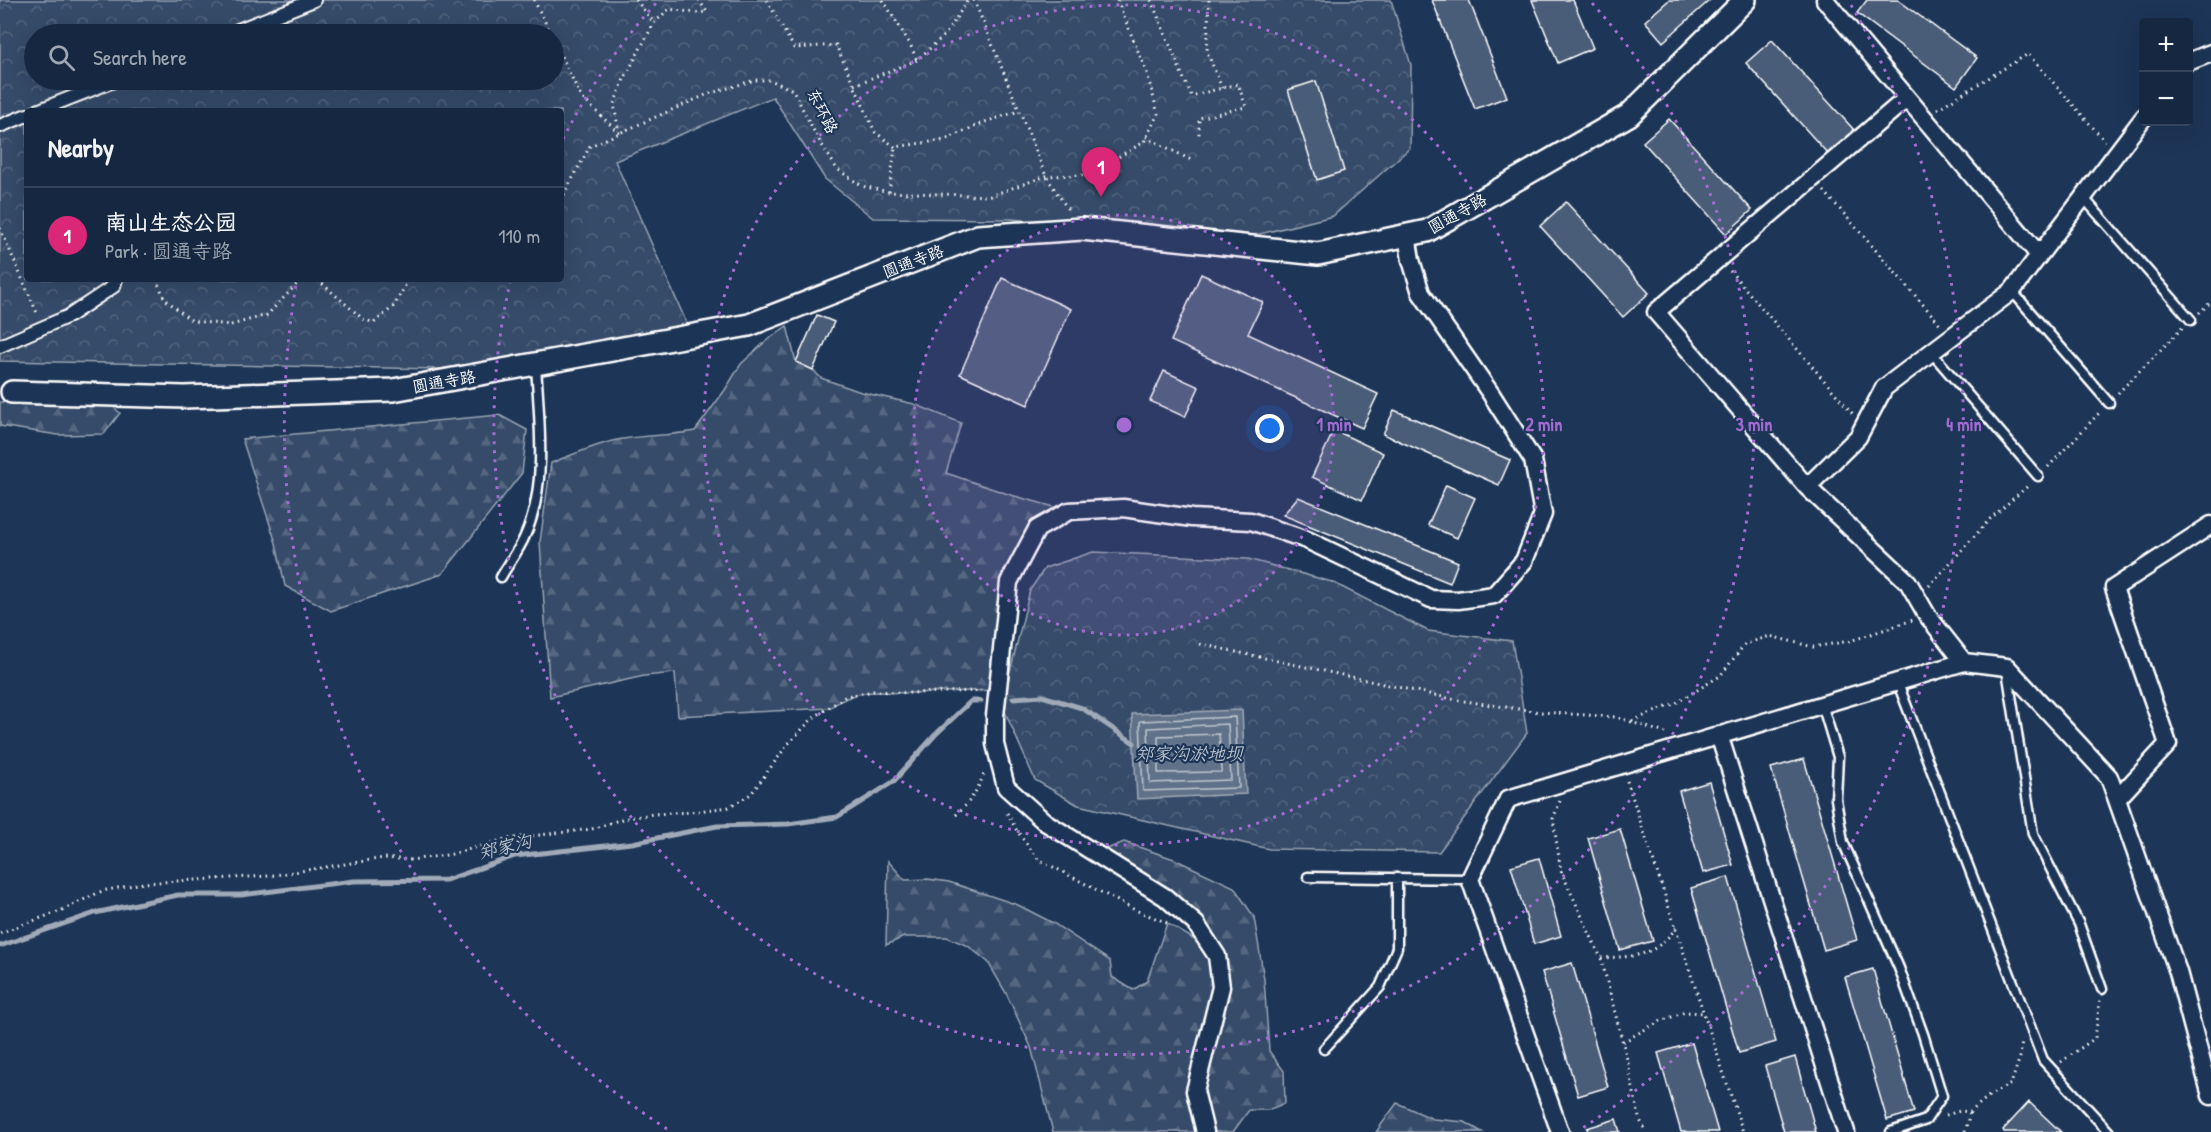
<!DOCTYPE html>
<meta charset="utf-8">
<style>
body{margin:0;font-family:"Patrick Hand","LXGW WenKai TC",sans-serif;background:#1f3048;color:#f1f3f6}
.controls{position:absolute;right:18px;top:18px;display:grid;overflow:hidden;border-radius:6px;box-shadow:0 6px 24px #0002}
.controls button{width:54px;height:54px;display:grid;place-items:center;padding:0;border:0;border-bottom:2px solid #35445a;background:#162841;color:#f1f3f6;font:30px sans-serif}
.you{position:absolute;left:1270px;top:429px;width:21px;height:21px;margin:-15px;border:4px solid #fff;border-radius:50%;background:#1a73e8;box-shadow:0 0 0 9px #1a73e833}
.badge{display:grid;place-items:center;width:39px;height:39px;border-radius:50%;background:#db2777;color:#fff;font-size:20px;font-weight:700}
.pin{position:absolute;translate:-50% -50px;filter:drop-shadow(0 2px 3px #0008)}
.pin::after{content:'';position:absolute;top:32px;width:21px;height:18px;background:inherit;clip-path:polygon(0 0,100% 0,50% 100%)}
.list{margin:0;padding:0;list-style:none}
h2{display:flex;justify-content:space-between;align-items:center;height:78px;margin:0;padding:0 24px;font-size:26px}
h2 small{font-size:20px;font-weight:400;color:#9ea6b1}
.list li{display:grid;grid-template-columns:39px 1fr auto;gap:18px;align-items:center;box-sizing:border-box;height:96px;padding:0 24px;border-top:2px solid #35445a}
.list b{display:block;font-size:22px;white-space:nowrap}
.list p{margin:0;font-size:20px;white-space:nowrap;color:#9ea6b1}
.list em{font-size:20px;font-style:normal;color:#9ea6b1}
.icon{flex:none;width:33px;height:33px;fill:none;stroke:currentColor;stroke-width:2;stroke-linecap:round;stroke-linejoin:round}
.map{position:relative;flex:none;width:2211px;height:1132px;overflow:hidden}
.search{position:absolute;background:#162841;box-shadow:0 6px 24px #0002;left:24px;top:24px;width:540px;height:66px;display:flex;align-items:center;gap:15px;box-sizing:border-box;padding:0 21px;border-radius:33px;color:#9ea6b1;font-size:22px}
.panel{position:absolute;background:#162841;box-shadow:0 6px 24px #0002;left:24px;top:108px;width:540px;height:174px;border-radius:6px}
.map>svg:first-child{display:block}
.forest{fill:url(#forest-firs);stroke:#9aa5b4;stroke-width:1.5}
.park{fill:url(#park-crowns);stroke:#9aa5b4;stroke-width:1.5;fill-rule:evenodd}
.water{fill:#617289;stroke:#a0aab8;stroke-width:1.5}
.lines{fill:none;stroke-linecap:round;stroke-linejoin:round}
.shore{stroke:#c0c7d0;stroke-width:1.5}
.stream{stroke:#a0aab8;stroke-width:5}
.building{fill:#4a5d79;stroke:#fff;stroke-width:1.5}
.service-casing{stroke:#fff;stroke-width:13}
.pedestrian-casing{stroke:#fff;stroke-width:16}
.minor-casing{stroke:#fff;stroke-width:21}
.tertiary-casing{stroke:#fff;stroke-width:26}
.path{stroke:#fff;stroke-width:3;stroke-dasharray:1.5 4.5;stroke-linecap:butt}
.service{stroke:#1d3557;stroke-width:8}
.pedestrian{stroke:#1d3557;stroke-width:12}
.minor{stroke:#1d3557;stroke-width:16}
.tertiary{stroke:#1d3557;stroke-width:21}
.ring{fill:none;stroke:#a36bd2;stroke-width:3;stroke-dasharray:3 6}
.labels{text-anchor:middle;stroke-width:4.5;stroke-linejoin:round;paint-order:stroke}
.street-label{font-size:16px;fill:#fff;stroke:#1d3557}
.water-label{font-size:18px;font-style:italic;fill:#b8c0ca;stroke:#1d3557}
.centre{fill:#a36bd2;stroke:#1d3557;stroke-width:3}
.ring-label{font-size:18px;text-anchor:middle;font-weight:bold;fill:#a36bd2;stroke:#1d3557;stroke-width:4.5;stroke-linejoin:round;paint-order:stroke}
</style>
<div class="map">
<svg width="2211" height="1132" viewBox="0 0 2211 1132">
<defs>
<pattern id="forest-firs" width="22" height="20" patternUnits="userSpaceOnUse" patternTransform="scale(1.5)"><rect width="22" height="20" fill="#364b69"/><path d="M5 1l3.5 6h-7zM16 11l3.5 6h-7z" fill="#546680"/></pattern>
<pattern id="park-crowns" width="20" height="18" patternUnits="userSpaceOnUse" patternTransform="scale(1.5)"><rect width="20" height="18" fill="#364b69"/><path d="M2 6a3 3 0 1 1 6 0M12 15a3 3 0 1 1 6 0" fill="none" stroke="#546680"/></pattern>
</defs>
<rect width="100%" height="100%" fill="#1d3557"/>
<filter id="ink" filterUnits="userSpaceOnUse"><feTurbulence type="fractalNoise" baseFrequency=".0167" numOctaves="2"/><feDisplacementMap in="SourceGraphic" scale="12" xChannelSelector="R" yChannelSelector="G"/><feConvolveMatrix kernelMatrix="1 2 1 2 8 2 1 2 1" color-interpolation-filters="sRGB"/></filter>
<g filter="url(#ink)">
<!-- forest -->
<path class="forest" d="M787,326L796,362L813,370L821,378L861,392L914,404L961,423L946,473L1011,495L1069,511L1037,529L1009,582L998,690C970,691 942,692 913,693C877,693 862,686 829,708L678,716L675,673L644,676L550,697L540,542L551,463C572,455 594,445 617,440C643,435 669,436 695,431L725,390L741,364L766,341Z
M56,401L108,402L120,413L104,434L58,435L0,426V402Z
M499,415L527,430L522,473L442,574L331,611L285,586L276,543L242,439Z
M1124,842L1174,859L1234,887L1254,917L1264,979L1269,1051L1284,1071L1285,1103L1268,1110H1249L1233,1132H1053L1031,1047L1006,993L988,962L968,946L947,937H904L886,945L888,861L905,880L928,879L949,882L1018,905L1053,923L1110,961L1112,977L1133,990L1147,981L1167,923L1197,941L1209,960L1213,988L1204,1018L1196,1083L1221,987L1196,924L1097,853Z
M1397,1103L1433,1119L1465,1122L1482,1132H1376Z"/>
<!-- park -->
<path class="park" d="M0,0H1391L1411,65L1410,148L1333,216L1243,238L1011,219L873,218L825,179L773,97L615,161L688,326L442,369L0,361ZM34,34H554V80H34ZM27,111H561V279H27Z
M1093,552L1248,559L1332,582L1428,631L1512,641L1527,733L1439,852L1269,849L1078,805L1035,780L1002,705L1030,590L1045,568Z"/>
<!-- water -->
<path class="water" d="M1242,710L1246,794L1137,799L1132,714Z"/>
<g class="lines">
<!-- shore -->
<path class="shore" d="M1235,717L1239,788L1143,791L1140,721Z
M1228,724L1231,780L1150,783L1148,728Z
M1219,734L1222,769L1221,772L1158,773V736Z"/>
<!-- stream -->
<path class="stream" d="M1013,698L1042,696L1082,708L1134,743
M0,946L95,913L178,895H241L354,881L446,880L515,856L632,843L717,826L788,824L837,817L893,782L935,735L971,701H981"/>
</g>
<!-- building -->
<path class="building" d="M1432,0H1469L1507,97L1475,109Z
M1532,0H1573L1593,48L1558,63Z
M1669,0H1710L1663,42L1645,21Z
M1867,0H1898L1977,58L1956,87L1857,13Z
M1772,40L1855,131L1829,155L1746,63Z
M1316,81L1344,171L1317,180L1288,90Z
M1669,119L1752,210L1726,234L1643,142Z
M1566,202L1649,293L1623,317L1540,226Z
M1201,274L1263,302L1248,334L1378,394L1362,428L1171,341Z
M1002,278L1071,309L1028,405L960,374Z
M817,315L834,322L813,370L796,362Z
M1164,371L1199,387L1185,417L1150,401Z
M1394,410L1510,460L1499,485L1383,434Z
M1334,430L1383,453L1362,500L1312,477Z
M1446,485L1475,498L1457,538L1428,525Z
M1298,497L1458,562L1450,583L1283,515Z
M1804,759L1857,940L1824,950L1771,768Z
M1709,782L1733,865L1703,873L1679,791Z
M1620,829L1653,941L1620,950L1588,838Z
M1539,858L1561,936L1534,944L1511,866Z
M1728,877L1776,1042L1739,1053L1691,888Z
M1572,963L1608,1087L1578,1096L1542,972Z
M1873,969L1914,1112L1887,1120L1845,977Z
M1692,1043L1718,1132H1681L1658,1053Z
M1795,1057L1816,1132H1784L1765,1066Z
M2029,1102L2061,1132H2004L2003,1130Z
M1616,1119L1620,1132H1588L1587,1128Z"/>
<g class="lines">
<!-- service casing -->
<g class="service-casing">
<path id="service" d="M2083,197L2191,320
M2012,291L2109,403
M1931,352L2038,476
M501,577C509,563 519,550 525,536C548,485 539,419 536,365
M2007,670L2033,834L2079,924L2102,989
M1897,681L2043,1060L2109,1132
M1822,704L1838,757L1836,799L1843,842L1899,968L1923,1034L1942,1096L1926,1120L1891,1132
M1308,877L1470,879
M1324,1049L1380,987L1397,948V878"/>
</g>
<!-- pedestrian casing -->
<g class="pedestrian-casing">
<path id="pedestrian" d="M228,34L314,0
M37,111L116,80
M0,126L27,115
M0,346L69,316L114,286L116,279"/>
</g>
<!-- minor casing -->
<g class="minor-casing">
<path id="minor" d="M1825,0L2039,255
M2188,62L2211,53
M1907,98L1656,312L1807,487L1908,582L1927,615L1964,662
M1807,487L1858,437L1884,388L2012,291L2144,117
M1719,735L1846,1132
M2117,799L2168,744L2114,588L2211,525
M1205,1132L1195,1091L1221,987L1217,956L1196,924L1165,897L1045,822L1006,787L995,744V716L1009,582L1037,529L1069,511L1123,508L1192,518L1251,521L1307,540L1431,599L1458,600L1494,595L1524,561L1543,514L1533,460L1491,394L1421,293L1411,260L1407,235
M1560,1132L1470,879L1508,799L1964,662L2007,667L2109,777L2178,972L2211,1096"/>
</g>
<!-- tertiary casing -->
<g class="tertiary-casing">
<path id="tertiary" d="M12,392L184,397L393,390L749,325L978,236L1082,229L1318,254L1427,231L1629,115L1745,0"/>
</g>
<!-- path -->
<path class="path" d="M534,0L551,34
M636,0L654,23
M767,0L794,48L836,45L875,132L895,147L944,140L985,122L1019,111
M883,0L910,44L917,60
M974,0L1046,176L1069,211
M1151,0L1191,96L1238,84L1246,107L1199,118V137
M1209,0L1207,52L1222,88
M554,40L581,97L618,132
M854,85L917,60L945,35L968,0
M1937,109L2028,54L2105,141
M619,133L614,104L624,79L654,23L669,9L696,13L707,12L699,0
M1146,137L1191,160
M1824,191L1940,324
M889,192L895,147
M561,200L590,146L708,94L755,80H770L793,90L817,137L837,169L862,186L889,192L990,196L1046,176L1087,175L1144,142L1158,114L1147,73L1117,0
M0,228L38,315
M1730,271L1853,414
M156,279L165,299L192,321L231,325L267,315L300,281H319L363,319L374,323L394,306L409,279
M2199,313L2211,302
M2118,393L2183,327
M2048,467L2101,411
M1929,586L1990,519L2030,484
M1200,644L1457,700L1540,712L1616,717L1665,733
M1632,721L1676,703L1720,676L1745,644L1770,636L1813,647L1850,641L1913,620
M1627,781L1743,1132
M1560,801L1553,819L1561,871L1601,958L1628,1063L1639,1118L1646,1132
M1007,813L1017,831L1038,859L1135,910L1168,923
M956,815C970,803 979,788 985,771
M0,933L60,911L102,891L143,883L268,876L384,858L411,860L453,854L505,839L592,829L622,819L653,814L690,812L729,807L751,794L788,744L813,718L846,696L874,691L910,693L981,691
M1601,958C1638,956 1652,958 1677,927
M1623,1042L1658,1022L1685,1012L1704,1013
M2061,1062L2095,1038L2100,1000
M1946,1115L1960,1111L1970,1112L1990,1095L2011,1084L2020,1057L2022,1041
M1965,1132L1970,1112"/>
<!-- service -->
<use href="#service" class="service"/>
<!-- pedestrian -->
<use href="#pedestrian" class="pedestrian"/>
<!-- minor -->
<use href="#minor" class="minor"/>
<!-- tertiary -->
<use href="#tertiary" class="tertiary"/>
</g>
</g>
<!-- distance rings -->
<circle cx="1124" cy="425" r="210" fill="#a36bd2" fill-opacity=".12"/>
<g class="ring">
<circle cx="1124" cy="425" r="210"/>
<circle cx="1124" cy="425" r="420"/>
<path d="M563 139A630 630 0 0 1 656 3M1592 3A630 630 0 1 1 510 283"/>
<path d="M667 1129A840 840 0 0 1 297 279M1851 5A840 840 0 0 1 1581 1129"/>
</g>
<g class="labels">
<!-- street labels -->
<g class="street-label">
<text transform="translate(823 111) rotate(63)" y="6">东环路</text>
<text transform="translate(1457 213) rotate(-29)" y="6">圆通寺路</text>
<text transform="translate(913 261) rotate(-21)" y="6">圆通寺路</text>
<text transform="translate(444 381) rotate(-10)" y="6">圆通寺路</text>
</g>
<!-- water labels -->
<g class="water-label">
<text x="1189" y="760">郑家沟淤地坝</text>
<text transform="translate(505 847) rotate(-14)" y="6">郑家沟</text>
</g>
</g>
<circle cx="1124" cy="425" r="9" class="centre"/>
<g class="ring-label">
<text x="1334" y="431">1 min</text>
<text x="1544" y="431">2 min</text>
<text x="1754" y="431">3 min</text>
<text x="1964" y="431">4 min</text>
</g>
</svg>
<div class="controls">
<button>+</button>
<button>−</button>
</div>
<div class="you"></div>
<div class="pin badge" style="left:1101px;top:197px">1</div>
<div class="search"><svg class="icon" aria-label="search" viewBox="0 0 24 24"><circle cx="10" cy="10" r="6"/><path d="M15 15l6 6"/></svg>Search here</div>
<section class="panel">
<h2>Nearby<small></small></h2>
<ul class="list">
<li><span class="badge">1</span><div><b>南山生态公园</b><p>Park · 圆通寺路</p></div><em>110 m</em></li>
</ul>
</section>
</div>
